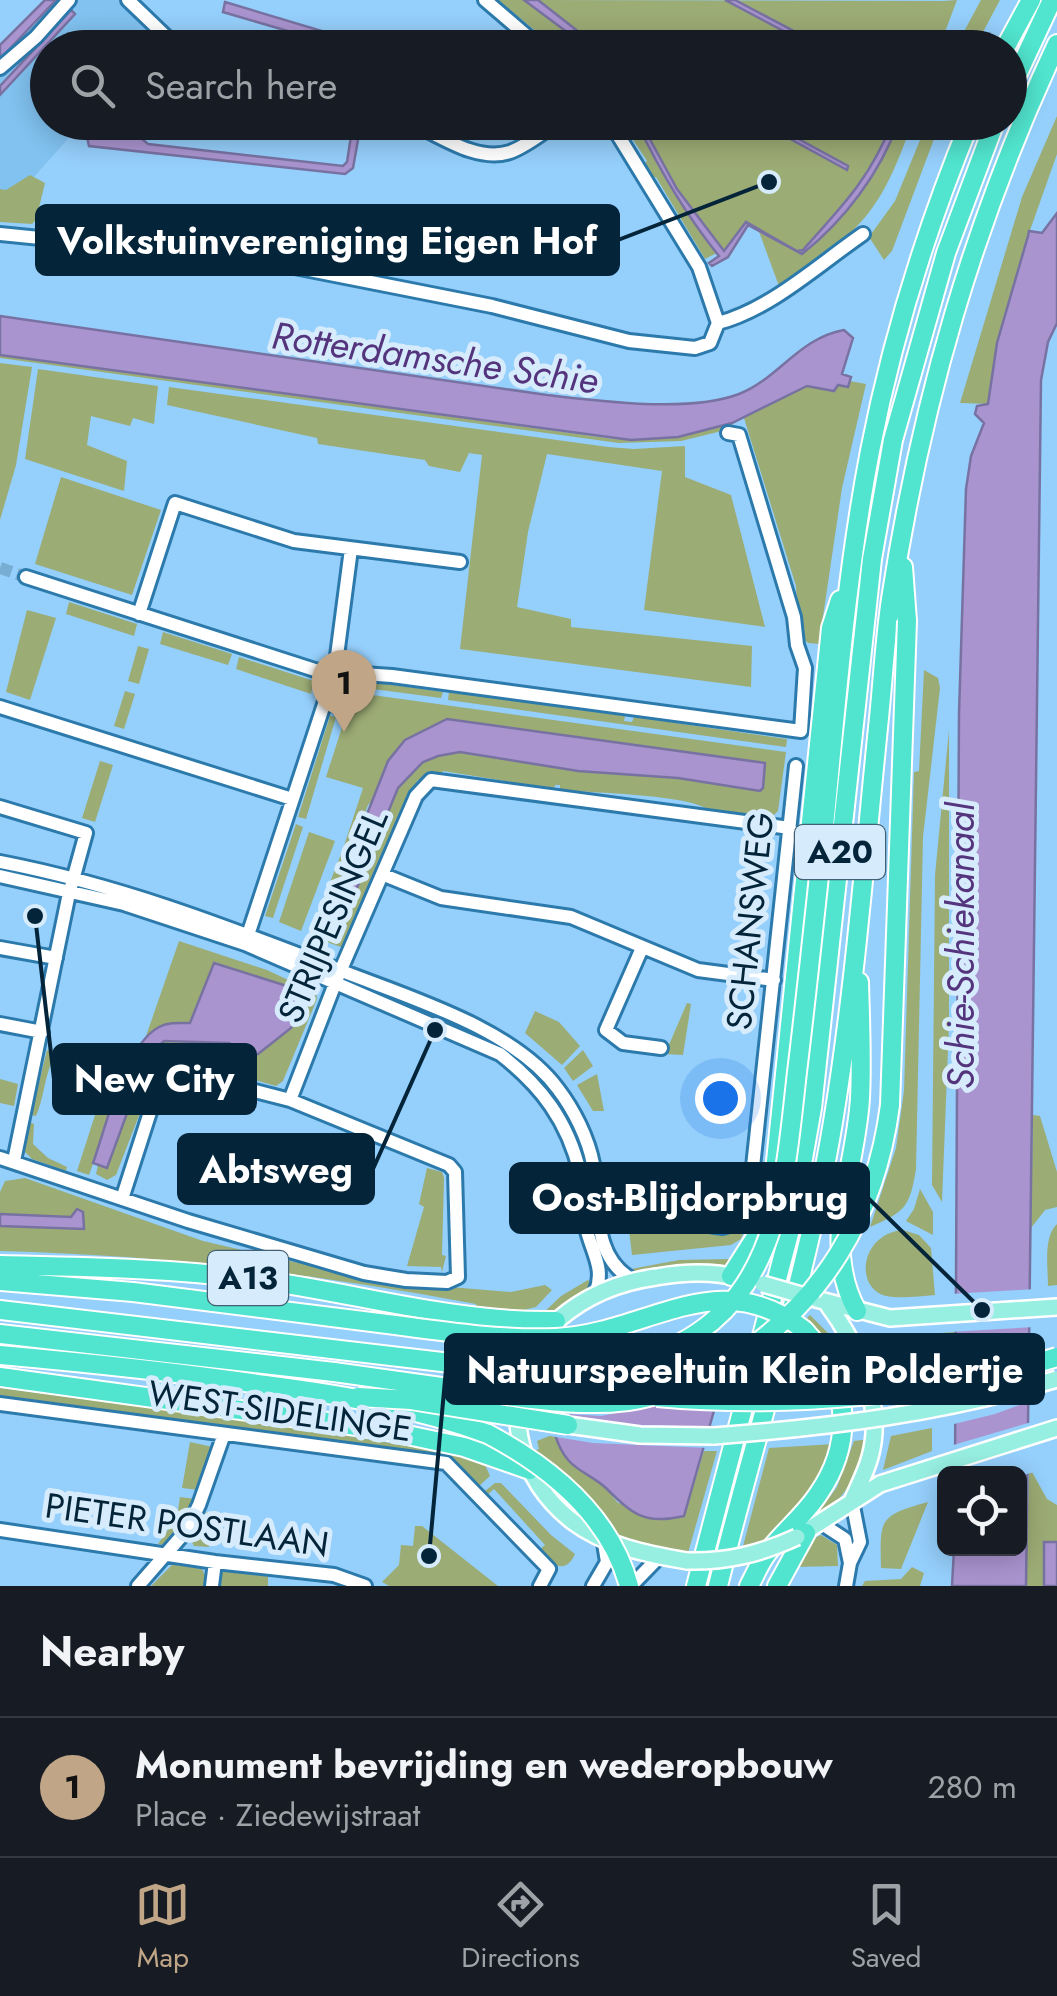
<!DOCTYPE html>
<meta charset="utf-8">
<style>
body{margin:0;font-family:Jost,sans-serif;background:#242831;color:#f1f3f6}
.controls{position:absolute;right:30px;bottom:30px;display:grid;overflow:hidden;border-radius:15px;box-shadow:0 5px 25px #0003}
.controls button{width:90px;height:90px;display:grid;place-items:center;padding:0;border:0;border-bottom:2px solid #363941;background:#171b24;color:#f1f3f6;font:50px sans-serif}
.you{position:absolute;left:720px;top:1098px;width:35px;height:35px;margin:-25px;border:8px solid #fff;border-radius:50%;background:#1a73e8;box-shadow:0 0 0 15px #1a73e833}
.badge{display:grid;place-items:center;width:65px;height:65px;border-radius:50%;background:#c0a687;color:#111;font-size:32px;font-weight:700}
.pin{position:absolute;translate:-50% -82px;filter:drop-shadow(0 2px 5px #0008)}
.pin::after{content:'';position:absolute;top:52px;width:35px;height:30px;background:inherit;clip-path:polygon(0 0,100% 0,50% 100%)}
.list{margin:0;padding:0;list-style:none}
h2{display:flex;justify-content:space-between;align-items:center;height:130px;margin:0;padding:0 40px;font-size:42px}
h2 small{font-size:32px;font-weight:400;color:#9ea1a6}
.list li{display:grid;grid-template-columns:65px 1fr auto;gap:30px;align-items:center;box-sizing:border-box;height:140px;padding:0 40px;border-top:2px solid #363941}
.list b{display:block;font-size:38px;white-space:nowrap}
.list p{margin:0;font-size:32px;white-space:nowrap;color:#9ea1a6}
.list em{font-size:32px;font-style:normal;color:#9ea1a6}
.icon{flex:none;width:55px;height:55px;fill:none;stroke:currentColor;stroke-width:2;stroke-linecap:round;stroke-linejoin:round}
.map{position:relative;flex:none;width:1057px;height:1586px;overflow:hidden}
.search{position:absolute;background:#171b24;box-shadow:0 5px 25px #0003;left:30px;right:30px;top:30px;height:110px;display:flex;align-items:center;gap:25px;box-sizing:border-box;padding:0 35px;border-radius:55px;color:#9ea1a6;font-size:38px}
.sheet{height:270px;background:#171b24}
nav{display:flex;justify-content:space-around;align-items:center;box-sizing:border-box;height:140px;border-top:2px solid #363941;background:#171b24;font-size:28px;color:#9ea1a6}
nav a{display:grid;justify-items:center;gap:5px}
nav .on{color:#c0a687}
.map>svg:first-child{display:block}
.built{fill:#81c2f0}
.green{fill:#9cac75;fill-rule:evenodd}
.water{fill:#aa94cf;stroke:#7872a2;stroke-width:2.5}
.pier{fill:#95cffb}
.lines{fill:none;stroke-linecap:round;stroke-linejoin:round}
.minor-tunnel{stroke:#78add4;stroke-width:12;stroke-dasharray:12 6;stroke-linecap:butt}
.minor-casing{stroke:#2c7aac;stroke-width:18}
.major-casing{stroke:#fff;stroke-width:20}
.highway-casing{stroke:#fff;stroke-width:22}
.minor{stroke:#fff;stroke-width:12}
.major{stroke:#97efe2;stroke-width:15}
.highway{stroke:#51e4ce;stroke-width:18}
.major-bridge-casing{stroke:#fff;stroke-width:20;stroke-linecap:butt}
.highway-bridge-casing{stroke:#fff;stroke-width:22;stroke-linecap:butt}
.major-bridge{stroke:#97efe2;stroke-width:15}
.highway-bridge{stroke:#51e4ce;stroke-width:18}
.labels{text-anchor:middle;stroke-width:10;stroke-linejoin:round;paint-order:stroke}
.shield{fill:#d6ecfc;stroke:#436074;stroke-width:2.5}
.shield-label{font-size:32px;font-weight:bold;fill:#042439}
.street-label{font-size:35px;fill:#042439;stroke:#d6ecfc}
.water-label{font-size:38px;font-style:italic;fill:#54357d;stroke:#d6ecfc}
.leader{fill:none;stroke:#042439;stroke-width:4}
.callout-dot{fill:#042439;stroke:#d6ecfc;stroke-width:4}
.callout{fill:#042439;stroke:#042439;stroke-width:4}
.callout-label{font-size:38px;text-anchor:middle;font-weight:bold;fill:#fff}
</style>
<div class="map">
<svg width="1057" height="1586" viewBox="0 0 1057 1586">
<rect width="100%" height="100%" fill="#95cffb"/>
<!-- built -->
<path class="built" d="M50,0H119L157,39L149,47L48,48V122L82,123L8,206L0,199V50Z"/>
<!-- green -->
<path class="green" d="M498,0H524L587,47H555Z
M535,0L943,1L957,0L939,48L595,47Z
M981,0H1000L975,47L955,48Z
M1057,116V154L1028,236L997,343L988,404L960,403L1022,197Z
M622,123H637C660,170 683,213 717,253L705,259L656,177L652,178L644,164L647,161Z
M640,123H896C881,163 837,233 798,252L802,254C845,221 880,173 898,123H912C879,217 860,231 779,286L758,229L747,224L728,253H720L676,189Z
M927,123H940L892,251L884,260L869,237L895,201Z
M30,175L45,183L36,220L32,224L0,222V189L6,190Z
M0,355L614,439L631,440L732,423L734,428L681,441L619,443L0,358Z
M0,363L32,367L16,465L0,520Z
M38,369L158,386L154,424L133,418L130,426L91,416L87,445L127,461L124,491L25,459Z
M850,381L866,384L842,488L819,644L808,643L799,635L796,586L744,418L807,386L833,391L838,385L848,387Z
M169,387L608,447L634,449L685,446V477L731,495L765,627L644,610L662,471L547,454L528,532L517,607L571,619V627L752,646L751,687L460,649L482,455L469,453L460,472L429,466L425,460L318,444L317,438L167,405Z
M61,477L161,510L132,595L35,564Z
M69,602L137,624L134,636L66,614Z
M27,610L56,618L30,700L6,692Z
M163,632L232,654L228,665L160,644Z
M138,646L149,649L139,684L128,681Z
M239,657L314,681L311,694L236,669Z
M924,670L938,678L940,688L923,837L916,1169C910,1207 905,1212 870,1227L896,1148L904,1091L914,772L919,771Z
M351,679L443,692L441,698L350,686Z
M125,691L135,694L124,729L114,726Z
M449,692L625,716L624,721L632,722L634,717L787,739L786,747L448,700Z
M358,693L786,752L778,811L772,817L709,810C687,794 592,793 560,790V785H555L554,789L443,771L441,775H427L417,781L344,948L309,936L343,849L363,788L326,777L352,696ZM446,719L765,764L760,790L678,778L578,771L460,752L439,756L423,762L398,788L338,934L323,928L368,805Z
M330,716L336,717L306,819L298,817Z
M949,730V1024L942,1202L932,1185L935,875Z
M100,761L113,765L95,822L82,818Z
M296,824L303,827L273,918L265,916Z
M309,832L335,841L301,931L279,922Z
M179,941L267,970L316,993L317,999L283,1081L276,1086L248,1078L246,1082L174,1064L157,1069L116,1175L107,1180L96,1174L98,1165L106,1167L149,1055L164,1041L229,1043L252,1055L258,1054L291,1028L309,994L215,963L190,1024C170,1022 159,1025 145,1039Z
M687,1003L691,1004L683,1055L665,1054Z
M535,1011L559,1022L580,1046L562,1065L525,1033Z
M47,1050L125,1075L89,1175L77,1171L106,1081L82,1073L64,1060L52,1061C44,1080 44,1097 36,1116L31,1115Z
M583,1050L593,1066L573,1081L564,1068Z
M597,1074L604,1111H593L577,1085Z
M0,1079L18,1084L14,1106L0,1103Z
M1033,1115L1040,1116L1057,1172V1207L1045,1210L1031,1228Z
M29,1122L34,1124L33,1144L48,1158L67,1167L66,1171L32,1159L23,1150Z
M427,1168L442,1172L444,1178L442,1255L446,1256L442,1272L441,1267L407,1266L424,1207L419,1204Z
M25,1178L203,1241L377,1281L511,1292L545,1285L552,1290L536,1307L520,1311L518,1316L476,1311V1304C316,1274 163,1255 0,1251V1226L83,1229L71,1217L0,1214V1192L5,1181Z
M920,1189L933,1212V1235L906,1221L914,1209Z
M739,1224L744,1231L741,1239L731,1245L632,1255L629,1230L728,1228Z
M1057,1224V1285L1048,1286C1048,1267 1043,1237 1057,1224Z
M903,1230L919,1235L931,1248L935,1295C920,1296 901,1299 886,1296C854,1288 860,1234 903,1230Z
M730,1259L728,1265C698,1270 664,1268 632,1272L631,1269L679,1260Z
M588,1280L591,1283C582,1299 557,1315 539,1317L561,1296Z
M810,1315L851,1356L861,1388L852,1389L833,1347L807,1318Z
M955,1332V1376L942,1378L941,1333Z
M934,1333V1379L886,1386L868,1334Z
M0,1388C161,1410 323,1428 483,1460L490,1476L478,1487L450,1460L0,1397Z
M932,1428V1451L883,1470L891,1436Z
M554,1434L568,1460L606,1488L618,1503L684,1516L704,1451H717L688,1553L681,1555L620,1539L531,1452L539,1449L537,1441Z
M870,1439C855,1482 846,1497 809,1525L837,1487L854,1441Z
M190,1442L213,1447L199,1490L182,1488Z
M834,1444L825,1471L769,1544L742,1550L769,1448Z
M1032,1472L1047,1499L1057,1505V1542L1044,1543V1586H1026L1029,1473Z
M495,1483H501L551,1535L575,1554C565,1576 551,1564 538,1551L545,1545L494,1489L486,1496L485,1491Z
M180,1497L195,1499L167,1546L158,1544L177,1517Z
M928,1502L901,1569L881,1568C880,1519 878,1516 928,1502Z
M206,1512L214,1513L209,1547L194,1546L191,1540Z
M415,1526H422L498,1586H389L382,1582L399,1565L401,1545L413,1546Z
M821,1535L837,1545L838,1566L793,1567L808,1541Z
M173,1564L202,1569L205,1575L204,1586H151Z
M912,1567L924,1573L920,1586H862L865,1581L901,1579Z
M228,1568L268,1573V1586H220L222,1572Z"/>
<!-- water -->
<path class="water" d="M45,0H56L0,59V45Z
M524,0H538L598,47H587Z
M725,0H735L824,47H814Z
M225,2L355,41L365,47H342L223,12Z
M71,10L75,14L0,95V86Z
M102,122L123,123L148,144L343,166L347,162L353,123H361L353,168L345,174L89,146L87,137Z
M637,123H641L677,189L724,251L746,222L797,251L803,250C843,205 869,180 892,123H898C880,173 845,220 802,254L748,225L728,257L712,266L709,263L719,256C685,214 660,171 637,123Z
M761,123H769L848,166L847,170Z
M1057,213V323L1048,342L1041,380L1026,1586H952L954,1549L1020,1548V1474L955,1473L959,714L966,489L971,456L984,423L975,414L977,406L988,404L997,343L1028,236L1029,231L1042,233Z
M0,316L547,395C601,401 689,413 739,394C778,379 799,338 844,330L853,338L842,374L851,377L848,387L838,385L834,391L807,386L732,423L678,437L631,440L0,355Z
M447,719L765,763L763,788L760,791L678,778L578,771L460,752L438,756L423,762L398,788L338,934L322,928L388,761L405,740Z
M214,963L309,993L291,1028L258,1054L252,1055L229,1043L164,1041L149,1055L145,1064L107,1168L93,1163C106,1127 124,1046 159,1027C169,1022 179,1023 190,1023Z
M77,1209L83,1212L84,1229L0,1226V1214L71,1217Z
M696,1345L704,1351L723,1379L684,1516C646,1525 633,1515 607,1489C596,1478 579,1472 569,1461C553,1443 551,1416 547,1393L579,1351L588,1352L599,1361Z
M1044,1542H1057V1586H1044Z"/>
<!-- pier -->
<path class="pier" d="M1036,1289L1035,1327L950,1332V1294Z
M668,1335L701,1342L648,1367L602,1376L659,1384L716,1359L727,1377L707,1389L725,1391L720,1412L655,1406L601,1416L536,1412L542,1391L551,1392L567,1354H599L605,1359L643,1353Z
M1035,1357V1399L995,1414L950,1425V1403L985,1392L950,1398V1377Z
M537,1420L641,1425L715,1427L710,1448L593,1443L550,1436Z
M1035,1421L1034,1472L1020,1476V1474H950V1446Z"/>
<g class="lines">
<!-- minor-tunnel -->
<path class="minor-tunnel" d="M0,568L26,577"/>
<!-- minor casing -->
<g class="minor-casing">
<path id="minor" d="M128,0L178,48
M485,0L541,48
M0,68L36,37L69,0
M410,122C439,135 477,163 510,152C527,146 543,132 559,122
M0,234L259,260L492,306L629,341L695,348L710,343L718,323L699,267L610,122
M718,323C771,309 818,265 863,234
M26,577L318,671L392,676L801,731L805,668L797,645L794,617L739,435L728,433
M139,614L175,503L294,541L460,562
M0,707L292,799
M0,807L86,833L68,898L14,1161
M0,862C124,886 230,928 347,973C414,999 515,1030 558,1089C574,1110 588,1138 593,1164C600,1205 591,1257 633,1280
M384,875L441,898L571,917L698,970L774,980
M0,876L124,904L245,944L500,1054C541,1086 568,1121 580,1173C583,1191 582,1209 586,1227C591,1251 606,1269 595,1293
M246,941L335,671L351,549
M0,948L56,958
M642,948L606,1030L623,1043L661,1048
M0,1024L42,1032
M290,1100L336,981L416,796L431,780L790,828
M0,1158L188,1221L364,1273L406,1280L447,1282L458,1277L455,1172L449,1165L290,1100L178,1071L161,1078L122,1199
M593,1225C636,1210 679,1221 723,1227L736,1223L749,1204L796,766
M0,1404L446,1463L549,1569L540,1586
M822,1524L845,1539L850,1563L846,1586
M0,1530L215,1562L334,1575L365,1586
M850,1563L860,1542L852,1501
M138,1586L186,1531L199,1505L224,1434
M212,1586L215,1562
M593,1586L607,1562L604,1543
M631,1586L659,1557"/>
</g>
<!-- major casing -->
<g class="major-casing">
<path id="major" d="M812,1298L890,1318L1057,1307
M826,1302C858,1345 885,1403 870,1457C866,1472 858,1487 852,1501
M568,1425L640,1435L714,1436
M797,1537L880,1484L1057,1428
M687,1561C646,1554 605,1546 572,1521C521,1481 502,1414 532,1356C539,1343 547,1328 559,1319C587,1295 619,1282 656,1277C683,1272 713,1271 740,1278"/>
</g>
<!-- highway casing -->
<g class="highway-casing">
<path id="highway" d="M1005,48L1031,0
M1010,90L1052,0
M903,567L907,621
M819,876C834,734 843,591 870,451C892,338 926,229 970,122
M0,1265C84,1267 169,1268 253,1279C353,1292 454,1323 556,1321
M731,1276L757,1235L775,1171L831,628L840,600
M0,1281L133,1292L403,1326
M0,1310L476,1366
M857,1311C820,1244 856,1170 860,1098C862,1060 860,1021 859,982
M0,1334L334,1372
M0,1355C89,1363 177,1372 265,1385C342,1395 415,1407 488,1434
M0,1377L379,1429L464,1447L530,1470
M696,1586L791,1226L812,1108L872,559L893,440L946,253L995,122
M718,1586C756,1431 807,1279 833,1122C855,989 865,853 879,718C883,679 885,639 891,599C921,404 973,223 1057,44
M749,1586C755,1575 760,1562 768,1552C784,1531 805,1515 819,1493C856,1439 848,1377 804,1330
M777,1586L806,1533"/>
</g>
<!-- minor -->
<use href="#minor" class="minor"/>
<!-- major -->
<use href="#major" class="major"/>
<!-- highway -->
<use href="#highway" class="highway"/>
<!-- major-bridge casing -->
<g class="major-bridge-casing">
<path id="major-bridge" d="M763,1284L812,1298
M714,1436C832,1427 944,1413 1057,1379
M687,1561C727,1562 760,1554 797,1537"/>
</g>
<!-- highway-bridge casing -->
<g class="highway-bridge-casing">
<path id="highway-bridge" d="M403,1326C454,1333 505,1340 556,1338C649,1333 718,1262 804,1330
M476,1366C533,1369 595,1374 650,1356C779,1312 784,1187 797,1072C805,1007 812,941 819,876
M334,1372C384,1379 434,1386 484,1393C532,1399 580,1407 628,1401C663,1396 697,1381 727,1363C822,1306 876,1214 890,1105L907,621
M520,1376L584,1390
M358,1397L411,1400L568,1425
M657,1397C791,1409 928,1396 1057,1357
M488,1434C550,1467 610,1515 629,1586"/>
</g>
<!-- major-bridge -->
<use href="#major-bridge" class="major-bridge"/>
<!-- highway-bridge -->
<use href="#highway-bridge" class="highway-bridge"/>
</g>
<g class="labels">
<!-- shield labels -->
<g class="shield">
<rect x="795" y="825" width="90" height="54" rx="8"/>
<rect x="208" y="1251" width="80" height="54" rx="8"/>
</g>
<g class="shield-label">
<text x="840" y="863">A20</text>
<text x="248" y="1289">A13</text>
</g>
<!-- street labels -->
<g class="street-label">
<text transform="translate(333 916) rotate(-67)" y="12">STRIJPESINGEL</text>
<text transform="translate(750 921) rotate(-84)" y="12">SCHANSWEG</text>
<text transform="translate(280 1411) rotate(8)" y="12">WEST-SIDELINGE</text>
<text transform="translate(187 1525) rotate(8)" y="12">PIETER POSTLAAN</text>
</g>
<!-- water labels -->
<g class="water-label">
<text transform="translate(435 358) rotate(8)" y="13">Rotterdamsche Schie</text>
<text transform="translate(961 946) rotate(-90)" y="13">Schie-Schiekanaal</text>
</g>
</g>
<!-- callouts -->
<path class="leader" d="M769 182L618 240M35 916L54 1079M435 1030L373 1169M982 1310L868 1198M429 1556L446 1369"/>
<g class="callout-dot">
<circle cx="769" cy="182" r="10"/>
<circle cx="35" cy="916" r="10"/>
<circle cx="435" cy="1030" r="10"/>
<circle cx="982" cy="1310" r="10"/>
<circle cx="429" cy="1556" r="10"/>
</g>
<g class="callout">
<rect x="37" y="206" width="581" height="68" rx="10"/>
<rect x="54" y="1045" width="201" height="68" rx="10"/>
<rect x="179" y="1135" width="194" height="68" rx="10"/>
<rect x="511" y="1164" width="357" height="68" rx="10"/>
<rect x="446" y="1335" width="597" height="68" rx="10"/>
</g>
<g class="callout-label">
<text x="327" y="254">Volkstuinvereniging Eigen Hof</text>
<text x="154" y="1092">New City</text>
<text x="276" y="1183">Abtsweg</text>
<text x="690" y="1211">Oost-Blijdorpbrug</text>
<text x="745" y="1383">Natuurspeeltuin Klein Poldertje</text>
</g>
</svg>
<div class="controls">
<button><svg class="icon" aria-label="locate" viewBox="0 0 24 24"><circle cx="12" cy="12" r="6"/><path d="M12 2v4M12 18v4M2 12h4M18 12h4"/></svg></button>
</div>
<div class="you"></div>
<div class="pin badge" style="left:344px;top:732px">1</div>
<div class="search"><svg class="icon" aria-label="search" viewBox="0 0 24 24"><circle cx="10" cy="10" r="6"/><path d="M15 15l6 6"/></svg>Search here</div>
</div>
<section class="sheet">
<h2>Nearby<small></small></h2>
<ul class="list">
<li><span class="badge">1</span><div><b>Monument bevrijding en wederopbouw</b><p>Place · Ziedewijstraat</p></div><em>280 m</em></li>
</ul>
</section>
<nav>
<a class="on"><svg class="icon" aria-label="map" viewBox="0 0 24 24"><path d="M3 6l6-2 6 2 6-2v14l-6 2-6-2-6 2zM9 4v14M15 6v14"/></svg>Map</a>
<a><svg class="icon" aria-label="directions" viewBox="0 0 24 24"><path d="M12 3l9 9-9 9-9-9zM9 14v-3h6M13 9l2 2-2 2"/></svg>Directions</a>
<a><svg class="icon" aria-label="saved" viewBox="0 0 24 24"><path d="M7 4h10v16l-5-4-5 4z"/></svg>Saved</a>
</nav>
